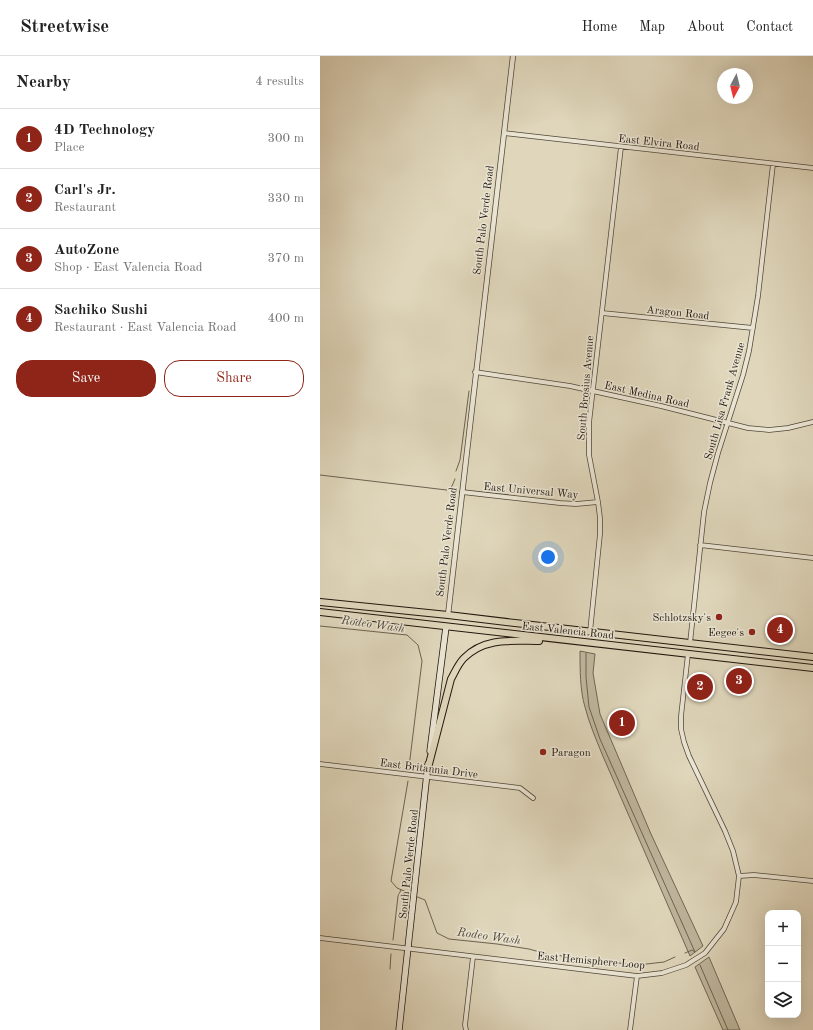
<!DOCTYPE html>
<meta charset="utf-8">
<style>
body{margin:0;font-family:"Old Standard TT",serif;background:#f2f2f2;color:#222}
.controls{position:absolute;right:12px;bottom:12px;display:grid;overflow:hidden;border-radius:8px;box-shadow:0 4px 16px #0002}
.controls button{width:36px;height:36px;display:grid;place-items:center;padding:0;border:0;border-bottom:1px solid #e0e0e0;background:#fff;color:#222;font:20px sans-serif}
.compass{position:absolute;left:397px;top:12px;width:36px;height:36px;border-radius:50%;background:#fff;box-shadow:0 4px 16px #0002;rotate:187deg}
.you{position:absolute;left:228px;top:501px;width:14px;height:14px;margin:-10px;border:3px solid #fff;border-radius:50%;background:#1a73e8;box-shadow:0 0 0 6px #1a73e833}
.badge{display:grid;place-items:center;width:26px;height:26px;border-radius:50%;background:#8f2418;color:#fff;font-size:13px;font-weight:700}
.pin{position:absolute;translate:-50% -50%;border:2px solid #fff;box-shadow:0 1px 4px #0006}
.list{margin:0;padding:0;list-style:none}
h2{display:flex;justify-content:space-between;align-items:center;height:52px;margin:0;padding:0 16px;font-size:17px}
h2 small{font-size:13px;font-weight:400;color:#767676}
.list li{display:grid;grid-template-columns:26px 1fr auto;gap:12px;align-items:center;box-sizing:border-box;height:60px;padding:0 16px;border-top:1px solid #e0e0e0}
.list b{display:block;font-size:15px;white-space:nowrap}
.list p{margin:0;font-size:13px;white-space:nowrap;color:#767676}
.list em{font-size:13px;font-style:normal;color:#767676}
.actions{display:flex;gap:8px;padding:12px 16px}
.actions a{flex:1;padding:9px 0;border:1px solid #8f2418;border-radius:16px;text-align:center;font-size:14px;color:#8f2418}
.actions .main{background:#8f2418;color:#fff}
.icon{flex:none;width:22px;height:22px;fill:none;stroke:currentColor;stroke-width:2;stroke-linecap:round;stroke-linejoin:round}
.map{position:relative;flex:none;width:493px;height:974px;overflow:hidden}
header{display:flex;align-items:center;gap:24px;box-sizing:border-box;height:56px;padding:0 20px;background:#fff;border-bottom:1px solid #e0e0e0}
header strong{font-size:19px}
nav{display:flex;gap:22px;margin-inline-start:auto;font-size:14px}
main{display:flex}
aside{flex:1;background:#fff}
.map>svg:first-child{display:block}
.green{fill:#bfb69d;stroke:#706655}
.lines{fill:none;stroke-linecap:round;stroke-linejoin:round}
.stream{stroke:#6c6352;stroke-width:1}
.minor-casing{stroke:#504738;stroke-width:5.5}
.tertiary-casing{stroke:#504738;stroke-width:6}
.secondary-casing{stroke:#20170d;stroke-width:7}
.primary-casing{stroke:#20170d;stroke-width:8}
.minor{stroke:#eae4d3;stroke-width:4}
.tertiary{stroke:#eae4d3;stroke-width:4.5}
.secondary{stroke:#eae4d3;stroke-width:5.5}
.primary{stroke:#dfd6bb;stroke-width:6}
.poi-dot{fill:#8f2418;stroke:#eae4d3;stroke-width:1.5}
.labels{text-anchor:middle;stroke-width:3;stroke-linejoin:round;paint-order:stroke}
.street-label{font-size:11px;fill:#20170d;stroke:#eae4d3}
.poi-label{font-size:11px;fill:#20170d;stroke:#eae4d3;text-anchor:end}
.water-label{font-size:12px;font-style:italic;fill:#52493b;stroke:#eae4d3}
</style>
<header>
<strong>Streetwise</strong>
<nav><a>Home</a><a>Map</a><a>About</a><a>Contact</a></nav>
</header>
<main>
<aside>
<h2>Nearby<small>4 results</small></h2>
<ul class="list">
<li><span class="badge">1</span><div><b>4D Technology</b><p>Place</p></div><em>300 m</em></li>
<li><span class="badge">2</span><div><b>Carl's Jr.</b><p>Restaurant</p></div><em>330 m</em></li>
<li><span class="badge">3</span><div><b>AutoZone</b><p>Shop · East Valencia Road</p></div><em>370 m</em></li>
<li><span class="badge">4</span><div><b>Sachiko Sushi</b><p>Restaurant · East Valencia Road</p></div><em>400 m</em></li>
</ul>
<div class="actions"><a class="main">Save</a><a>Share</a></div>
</aside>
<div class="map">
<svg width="493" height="974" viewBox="0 0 493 974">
<rect width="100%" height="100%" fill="#dfd6bb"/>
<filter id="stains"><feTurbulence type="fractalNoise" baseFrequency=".005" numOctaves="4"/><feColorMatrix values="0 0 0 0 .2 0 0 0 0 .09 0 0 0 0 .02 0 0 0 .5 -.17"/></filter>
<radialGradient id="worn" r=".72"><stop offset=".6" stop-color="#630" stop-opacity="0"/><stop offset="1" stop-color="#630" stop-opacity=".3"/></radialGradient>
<!-- green -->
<path class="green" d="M260,595L275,598L273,617L280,658L331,778L383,890L370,900L282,698C276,683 269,667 265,651C260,635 260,613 260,595Z
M389,901L420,974H403L375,911Z"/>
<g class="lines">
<!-- stream -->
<path class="stream" d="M136,415L140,404L149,335
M0,419L135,435
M128,434L132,430L135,423
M0,570L87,579L98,589L102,605L89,711
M266,597V621L269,651L280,683L375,896L372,894L365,897
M88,725L71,825L77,832L91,838
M95,840L105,844L117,877L129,883L177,888L209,893L227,898
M73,884L78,840L81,834
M234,899L277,904
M289,906L318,909L344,906L355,901
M380,909L408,974
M70,913L71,898"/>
<!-- minor casing -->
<g class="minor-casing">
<path id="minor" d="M184,77L493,112
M282,257L433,272
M155,316L250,330L341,350L428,372L449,374L468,372L493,366
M142,436L240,447L256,448L278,446
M380,489L493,502
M270,576L280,478V462L278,446L269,399V367L301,91
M370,587L384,456L390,427L398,397L423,319L429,295L438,240L453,108
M0,708L200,732L213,742
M419,820L434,819L493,825
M0,882L317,920L342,917L366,909L385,897L404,873L416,846L419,820L413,795L405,775L369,700L364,686L361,673V660L368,598
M146,974L145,969L153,901
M310,974L317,920"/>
</g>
<!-- tertiary casing -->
<g class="tertiary-casing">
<path id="tertiary" d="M128,559L193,0"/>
</g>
<!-- secondary casing -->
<g class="secondary-casing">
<path id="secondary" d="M110,695L126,571
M79,974L108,708"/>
</g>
<!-- primary casing -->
<g class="primary-casing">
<path id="primary" d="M0,546L128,559L195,567L493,601
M0,556L493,612
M108,712L131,623C135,616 138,608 144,602C165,581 192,585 219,585"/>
</g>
<!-- minor -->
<use href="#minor" class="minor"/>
<!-- tertiary -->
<use href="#tertiary" class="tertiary"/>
<!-- secondary -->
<use href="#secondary" class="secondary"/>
<!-- primary -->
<use href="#primary" class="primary"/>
</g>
<!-- markers -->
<g class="poi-dot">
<circle cx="399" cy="561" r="4"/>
<circle cx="432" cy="576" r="4"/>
<circle cx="223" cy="696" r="4"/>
</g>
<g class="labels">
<!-- street labels -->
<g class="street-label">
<text transform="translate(339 86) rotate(6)" y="4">East Elvira Road</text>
<text transform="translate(163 164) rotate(-83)" y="4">South Palo Verde Road</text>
<text transform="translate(358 256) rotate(6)" y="4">Aragon Road</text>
<text transform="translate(265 332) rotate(-85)" y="4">South Brosius Avenue</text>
<text transform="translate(327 338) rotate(13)" y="4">East Medina Road</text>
<text transform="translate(404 345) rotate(-74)" y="4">South Lisa Frank Avenue</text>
<text transform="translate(211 434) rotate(5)" y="4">East Universal Way</text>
<text transform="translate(126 486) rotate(-83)" y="4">South Palo Verde Road</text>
<text transform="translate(248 574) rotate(6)" y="4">East Valencia Road</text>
<text transform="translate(109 712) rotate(7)" y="4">East Britannia Drive</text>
<text transform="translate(88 808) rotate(-84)" y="4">South Palo Verde Road</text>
<text transform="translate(271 904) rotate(5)" y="4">East Hemisphere Loop</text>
</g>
<!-- poi labels -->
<g class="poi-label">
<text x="391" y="565">Schlotzsky's</text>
<text x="424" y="580">Eegee's</text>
<text x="231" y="700" text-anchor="start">Paragon</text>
</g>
<!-- water labels -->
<g class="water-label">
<text transform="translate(53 568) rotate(8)" y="4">Rodeo Wash</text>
<text transform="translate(169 880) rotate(8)" y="4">Rodeo Wash</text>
</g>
</g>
<rect width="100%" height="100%" filter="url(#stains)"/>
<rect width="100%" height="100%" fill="url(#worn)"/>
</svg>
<div class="controls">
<button>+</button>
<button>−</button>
<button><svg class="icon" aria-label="layers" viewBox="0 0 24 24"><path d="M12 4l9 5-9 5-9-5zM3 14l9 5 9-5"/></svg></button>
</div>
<svg class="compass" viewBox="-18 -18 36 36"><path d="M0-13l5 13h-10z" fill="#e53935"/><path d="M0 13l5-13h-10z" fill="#767676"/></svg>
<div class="you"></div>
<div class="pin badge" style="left:302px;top:667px">1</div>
<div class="pin badge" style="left:380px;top:631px">2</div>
<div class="pin badge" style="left:419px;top:625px">3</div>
<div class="pin badge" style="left:460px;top:574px">4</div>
</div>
</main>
